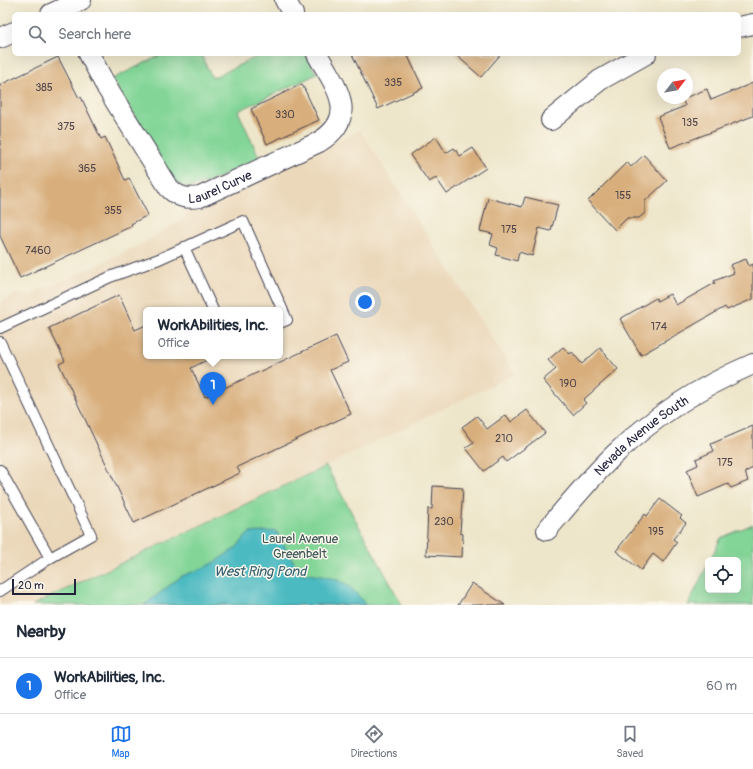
<!DOCTYPE html>
<style>
body{margin:0;font-family:Pangolin,sans-serif;background:#f2f2f3;color:#1f2937}
.controls{position:absolute;right:12px;bottom:12px;display:grid;overflow:hidden;border-radius:6px;box-shadow:0 4px 16px #0002}
.controls button{width:36px;height:36px;display:grid;place-items:center;padding:0;border:0;border-bottom:1px solid #e0e1e3;background:#fff;color:#1f2937;font:20px sans-serif}
.compass{position:absolute;left:657px;top:68px;width:36px;height:36px;border-radius:50%;background:#fff;box-shadow:0 4px 16px #0002;rotate:59deg}
.scale{position:absolute;left:12px;bottom:10px;width:64px;box-sizing:border-box;padding-left:4px;border:2px solid #22223b;border-top:0;font-size:11px;line-height:14px;white-space:nowrap;color:#22223b;-webkit-text-stroke:3px #fbf7ec;paint-order:stroke}
.you{position:absolute;left:365px;top:302px;width:14px;height:14px;margin:-10px;border:3px solid #fff;border-radius:50%;background:#1a73e8;box-shadow:0 0 0 6px #1a73e833}
.badge{display:grid;place-items:center;width:26px;height:26px;border-radius:50%;background:#1a73e8;color:#fff;font-size:13px;font-weight:700}
.pin{position:absolute;translate:-50% -33px;filter:drop-shadow(0 1px 2px #0008)}
.pin::after{content:'';position:absolute;top:21px;width:14px;height:12px;background:inherit;clip-path:polygon(0 0,100% 0,50% 100%)}
.popup{position:absolute;left:143px;top:307px;width:140px;height:52px;box-sizing:border-box;display:grid;place-content:center;border-radius:6px;background:#fff;filter:drop-shadow(0 1px 3px #0005);font-size:13px;white-space:nowrap;color:#747a83}
.popup b{font-size:15px;color:#1f2937}
.popup::after{content:'';position:absolute;left:50%;top:100%;margin-left:-8px;border:8px solid transparent;border-top-color:#fff}
.list{margin:0;padding:0;list-style:none}
h2{display:flex;justify-content:space-between;align-items:center;height:52px;margin:0;padding:0 16px;font-size:17px}
h2 small{font-size:13px;font-weight:400;color:#747a83}
.list li{display:grid;grid-template-columns:26px 1fr auto;gap:12px;align-items:center;box-sizing:border-box;height:56px;padding:0 16px;border-top:1px solid #e0e1e3}
.list b{display:block;font-size:15px;white-space:nowrap}
.list p{margin:0;font-size:13px;white-space:nowrap;color:#747a83}
.list em{font-size:13px;font-style:normal;color:#747a83}
.icon{flex:none;width:22px;height:22px;fill:none;stroke:currentColor;stroke-width:2;stroke-linecap:round;stroke-linejoin:round}
.map{position:relative;flex:none;width:753px;height:605px;overflow:hidden}
.search{position:absolute;background:#fff;box-shadow:0 4px 16px #0002;left:12px;right:12px;top:12px;height:44px;display:flex;align-items:center;gap:10px;box-sizing:border-box;padding:0 14px;border-radius:6px;color:#747a83;font-size:15px}
.sheet{height:108px;background:#fff}
nav{display:flex;justify-content:space-around;align-items:center;box-sizing:border-box;height:56px;border-top:1px solid #e0e1e3;background:#fff;font-size:11px;color:#747a83}
nav a{display:grid;justify-items:center;gap:2px}
nav .on{color:#1a73e8}
.map>svg:first-child{display:block}
.built{fill:#ebd8ba;fill-rule:evenodd}
.green{fill:#82d597;stroke:#527c69}
.water{fill:#4bbac1;stroke:#366e7e}
.building{fill:#d8ae7b}
.lines{fill:none;stroke-linecap:round;stroke-linejoin:round}
.service-casing{stroke:#413f50;stroke-width:12}
.minor-casing{stroke:#413f50;stroke-width:22}
.service{stroke:#fff;stroke-width:10}
.minor{stroke:#fff;stroke-width:20}
.labels{text-anchor:middle;stroke-width:3;stroke-linejoin:round;paint-order:stroke}
.number-label{font-size:11px;fill:#50454b}
.street-label{font-size:13px;fill:#22223b;stroke:#fbf7ec}
.park-label{font-size:13px;fill:#3f5857;stroke:#fbf7ec}
.water-label{font-size:14px;font-style:italic;fill:#325f71;stroke:#fbf7ec}
</style>
<div class="map">
<svg width="753" height="605" viewBox="0 0 753 605">
<rect width="100%" height="100%" fill="#fbf7ec"/>
<filter id="ink" filterUnits="userSpaceOnUse"><feTurbulence type="fractalNoise" baseFrequency=".025" numOctaves="2"/><feDisplacementMap in="SourceGraphic" scale="8" xChannelSelector="R" yChannelSelector="G"/><feConvolveMatrix kernelMatrix="1 2 1 2 8 2 1 2 1" color-interpolation-filters="sRGB"/></filter>
<filter id="wash" filterUnits="userSpaceOnUse"><feTurbulence type="fractalNoise" baseFrequency=".012" numOctaves="4" result="noise"/><feDisplacementMap in="SourceGraphic" scale="16" xChannelSelector="R" yChannelSelector="G"/><feGaussianBlur stdDeviation="0.9" result="paint"/><feColorMatrix in="noise" values="0 0 0 0 0 0 0 0 0 0 0 0 0 0 0 0 0 1.4 0 .05"/><feComposite in="paint" operator="in"/></filter>
<g filter="url(#wash)">
<rect width="100%" height="100%" fill="#eee6ca"/>
<!-- built -->
<path class="built" d="M360,130L515,374L326,466L33,605H0V302L16,294L30,295L38,292L140,245L183,219L188,210L198,208ZM146,310H280V356H146Z"/>
<!-- green -->
<path class="green" d="M163,54H201L212,78L262,54H305L317,74L238,111L259,157C239,167 210,185 189,187C182,187 177,182 173,178L112,79Z
M326,466L402,605H33Z
M753,524V605H688L708,564V590H738V560H710L721,538Z"/>
<!-- water -->
<path class="water" d="M276,531L300,573C331,578 347,576 365,605H144L182,576L208,566L236,548L249,533Z"/>
<g id="blocks">
<!-- building -->
<path class="building" d="M352,54H407L423,88L378,109Z
M455,54H501L481,77Z
M58,57L79,98L81,97L101,139L105,137L125,180L129,178L148,215L131,224L132,226L20,278L0,236V85Z
M753,83V116L670,148L658,117L685,106L682,99L707,89L711,100Z
M302,84L319,120L267,144L251,109Z
M436,137L446,153L454,148L460,156L473,148L486,168L447,194L436,178L429,182L410,155Z
M644,155L667,181L645,201V213L639,218H627L615,230L588,201L627,162L631,167Z
M525,197L558,205L551,231L539,228L532,256L519,252L517,261L496,255L498,248L490,245L493,234L480,231L488,198L522,207Z
M746,259L749,266L753,264V299L727,310L725,307L641,355L620,319L656,298L657,301L670,294L676,305L715,283L714,281L734,273L730,265Z
M119,295L135,330L146,325V356H215L191,368L205,397L336,336L348,362L330,370L351,414L237,467L240,473L134,523L59,364L65,361L49,328Z
M563,347L570,354L572,352L582,364L600,348L618,369L583,400L586,403L573,415L543,380L556,369L548,360Z
M527,410L545,433L506,462L503,457L484,471L466,448L474,443L462,427L477,416L487,429L506,415L511,422Z
M753,426V468L745,472L748,481L731,488L728,484L698,497L687,470L698,465L696,459L714,451L711,444Z
M433,486L463,488L460,533L463,534L462,557L426,555L428,509H432Z
M660,499L682,516L680,518L686,523L673,539L677,542L663,562L653,554L641,570L616,551L645,514L647,516Z
M472,583L505,605H458Z"/>
</g>
</g>
<g filter="url(#ink)">
<use href="#blocks" fill-opacity="0" stroke="#413f50" stroke-width="1"/>
<g class="lines">
<!-- service casing -->
<g class="service-casing">
<path id="service" d="M184,247L213,310
M0,328L110,277L159,259L243,221L287,320L280,323
M0,342L91,535L50,558L0,591
M0,470L50,558"/>
</g>
<!-- minor casing -->
<g class="minor-casing">
<g id="minor">
<path d="M285,0L293,14"/>
<path d="M51,14L81,0"/>
<path d="M739,27L753,24"/>
<path d="M0,38L14,32"/>
<path id="s1" d="M89,54L107,88L169,188C179,198 187,199 200,197L319,142C361,116 335,86 317,54"/>
<path d="M551,120L600,80L646,54"/>
<path id="s2" d="M547,530C568,505 590,478 614,455C654,416 702,386 753,364"/>
</g>
</g>
<!-- service -->
<use href="#service" class="service"/>
<!-- minor -->
<use href="#minor" class="minor"/>
</g>
</g>
<g class="labels">
<!-- number labels -->
<g class="number-label">
<text x="393" y="86">335</text>
<text x="44" y="91">385</text>
<text x="285" y="118">330</text>
<text x="690" y="126">135</text>
<text x="66" y="130">375</text>
<text x="87" y="172">365</text>
<text x="623" y="199">155</text>
<text x="113" y="214">355</text>
<text x="509" y="233">175</text>
<text x="38" y="254">7460</text>
<text x="659" y="330">174</text>
<text x="568" y="387">190</text>
<text x="504" y="442">210</text>
<text x="725" y="466">175</text>
<text x="444" y="525">230</text>
<text x="656" y="535">195</text>
</g>
<!-- street labels -->
<g class="street-label">
<text dy="5" stroke="none"><textPath href="#s1" startOffset="212">Laurel Curve</textPath></text>
<text dy="5" stroke="none"><textPath href="#s2" startOffset="134">Nevada Avenue South</textPath></text>
</g>
<!-- park labels -->
<g class="park-label">
<text x="300" y="543">Laurel Avenue<tspan x="300" dy="15">Greenbelt</tspan></text>
</g>
<!-- water labels -->
<g class="water-label">
<text x="260" y="576">West Ring Pond</text>
</g>
</g>
</svg>
<div class="controls">
<button><svg class="icon" aria-label="locate" viewBox="0 0 24 24"><circle cx="12" cy="12" r="6"/><path d="M12 2v4M12 18v4M2 12h4M18 12h4"/></svg></button>
</div>
<svg class="compass" viewBox="-18 -18 36 36"><path d="M0-13l5 13h-10z" fill="#e53935"/><path d="M0 13l5-13h-10z" fill="#747a83"/></svg>
<div class="scale">20 m</div>
<div class="you"></div>
<div class="pin badge" style="left:213px;top:405px">1</div>
<div class="popup"><b>WorkAbilities, Inc.</b>Office</div>
<div class="search"><svg class="icon" aria-label="search" viewBox="0 0 24 24"><circle cx="10" cy="10" r="6"/><path d="M15 15l6 6"/></svg>Search here</div>
</div>
<section class="sheet">
<h2>Nearby<small></small></h2>
<ul class="list">
<li><span class="badge">1</span><div><b>WorkAbilities, Inc.</b><p>Office</p></div><em>60 m</em></li>
</ul>
</section>
<nav>
<a class="on"><svg class="icon" aria-label="map" viewBox="0 0 24 24"><path d="M3 6l6-2 6 2 6-2v14l-6 2-6-2-6 2zM9 4v14M15 6v14"/></svg>Map</a>
<a><svg class="icon" aria-label="directions" viewBox="0 0 24 24"><path d="M12 3l9 9-9 9-9-9zM9 14v-3h6M13 9l2 2-2 2"/></svg>Directions</a>
<a><svg class="icon" aria-label="saved" viewBox="0 0 24 24"><path d="M7 4h10v16l-5-4-5 4z"/></svg>Saved</a>
</nav>
